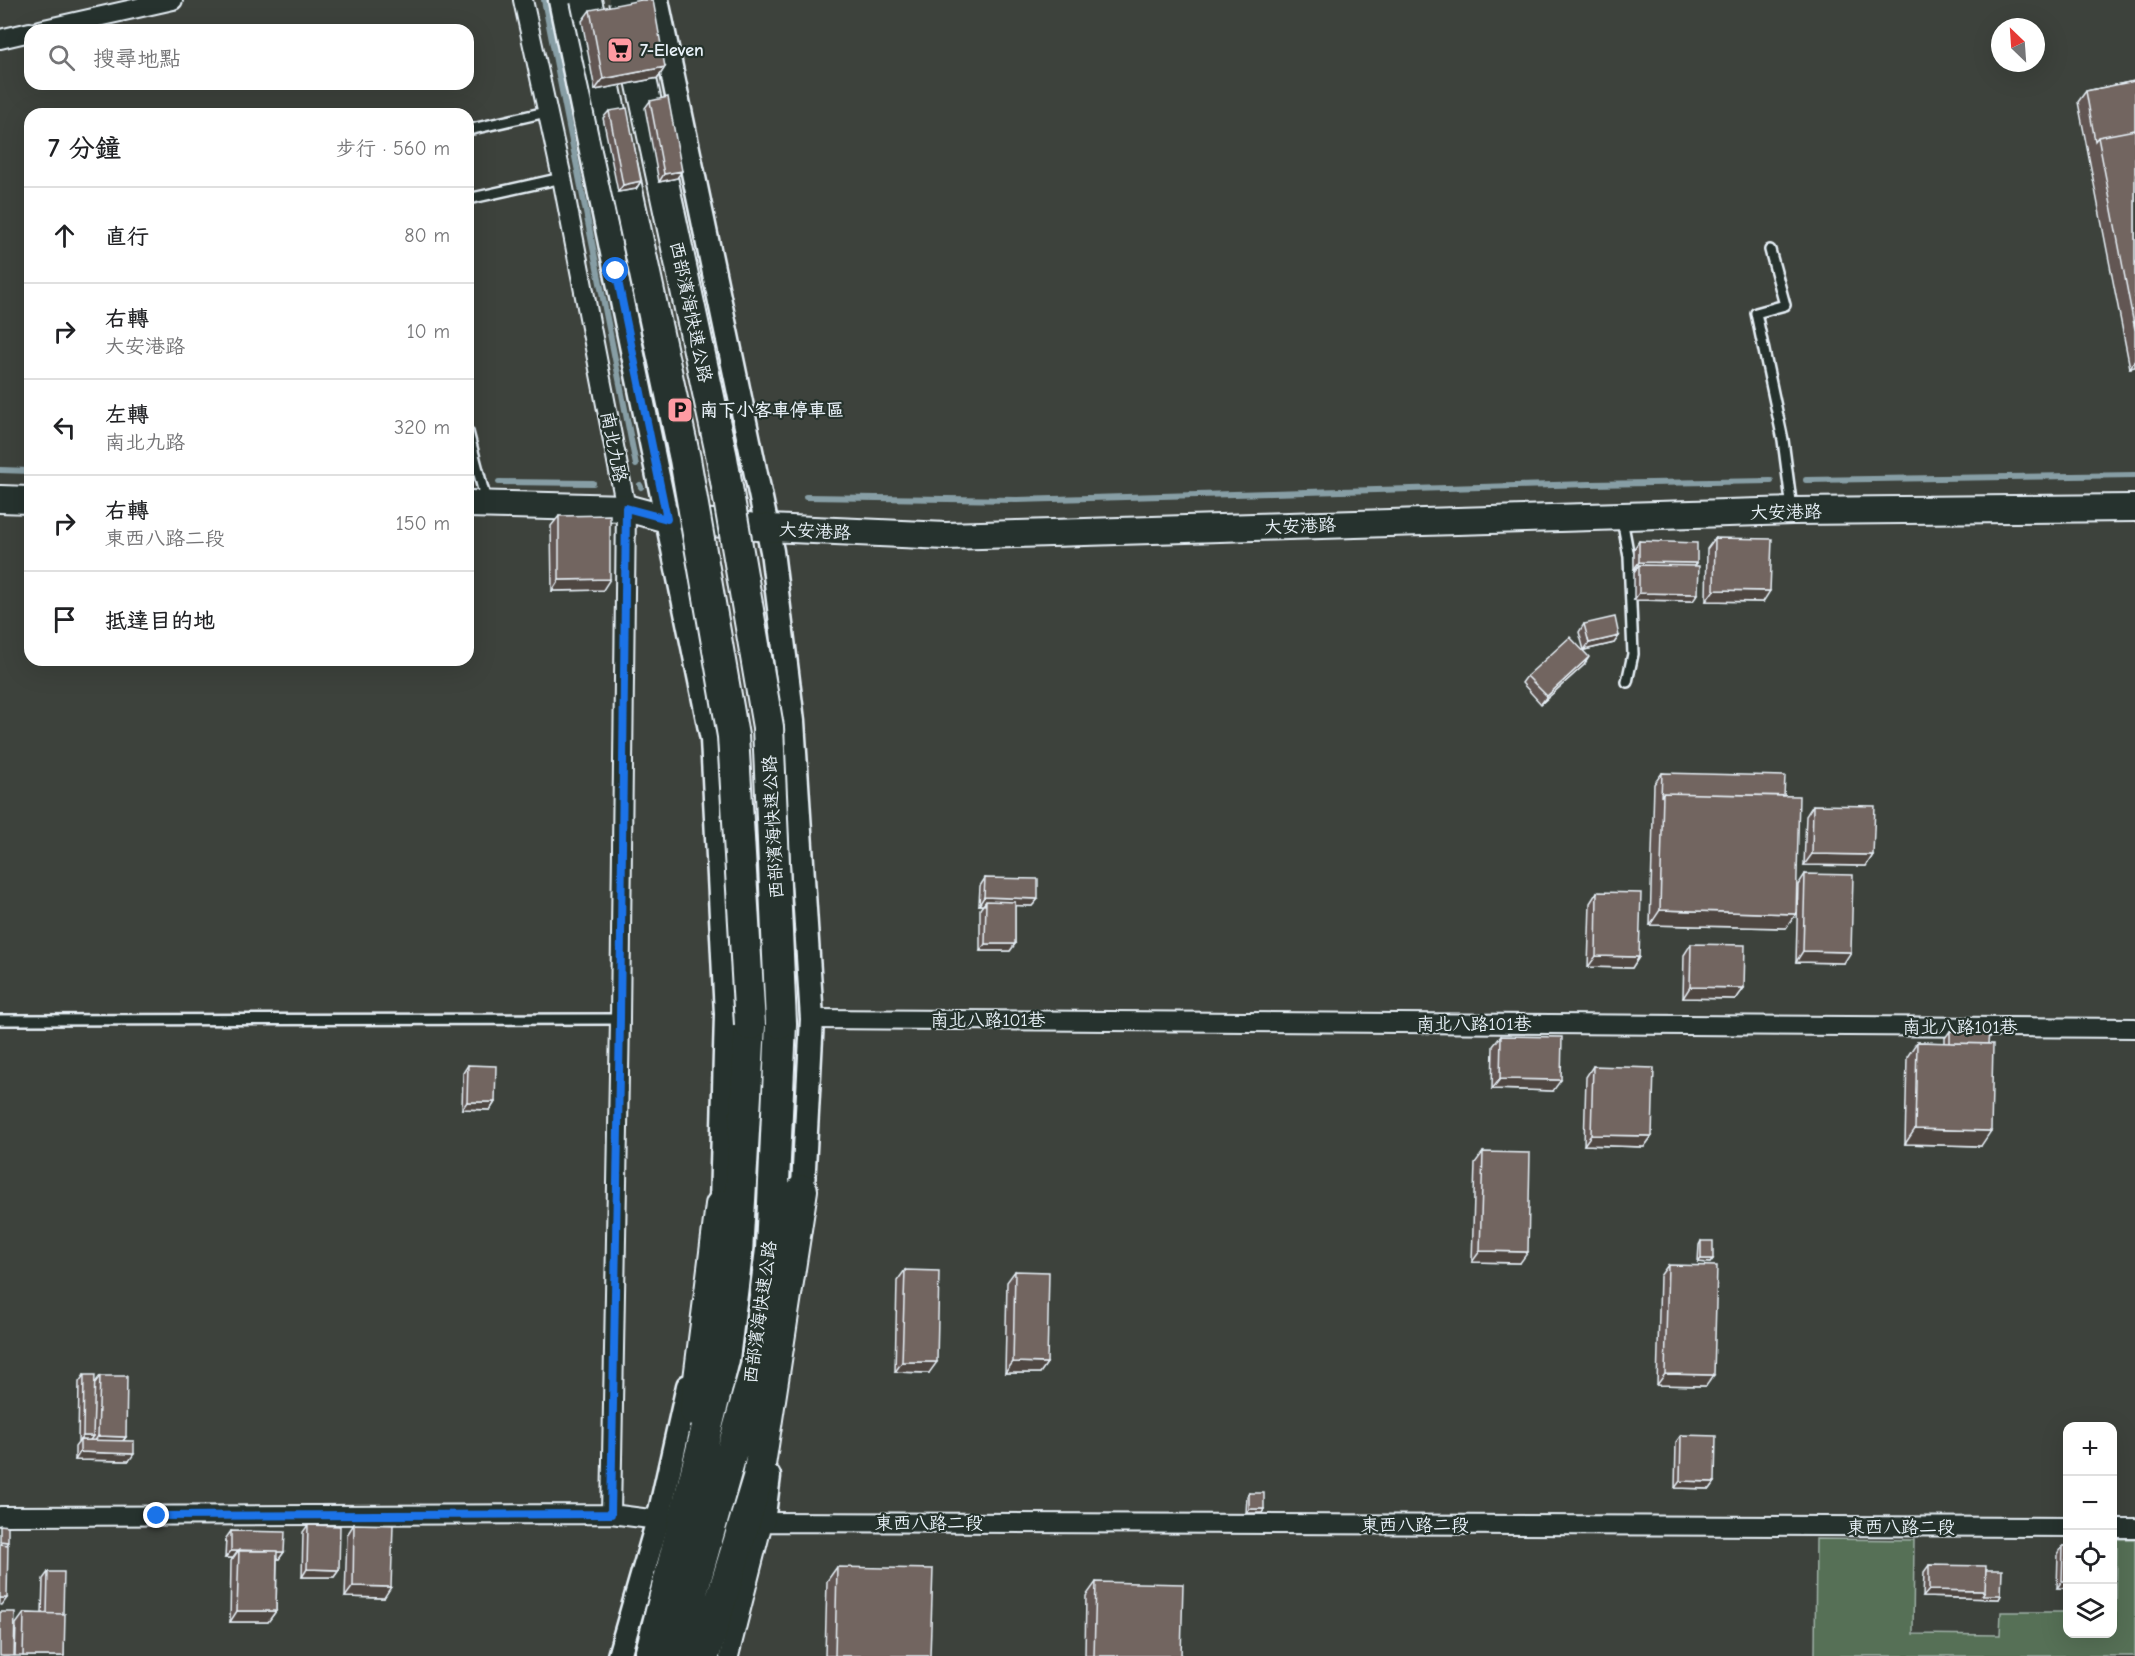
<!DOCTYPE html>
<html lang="zh-TW">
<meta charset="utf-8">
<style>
body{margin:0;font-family:"Comic Neue","LXGW WenKai TC",sans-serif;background:#f6f6f6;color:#202124}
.controls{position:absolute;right:18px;bottom:18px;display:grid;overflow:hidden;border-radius:12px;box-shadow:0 6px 24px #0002}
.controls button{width:54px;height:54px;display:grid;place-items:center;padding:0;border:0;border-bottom:2px solid #e0e0e0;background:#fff;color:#202124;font:30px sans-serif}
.compass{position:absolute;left:1991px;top:18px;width:54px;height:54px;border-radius:50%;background:#fff;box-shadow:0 6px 24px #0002;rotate:335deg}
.stop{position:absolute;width:18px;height:18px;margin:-14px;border:4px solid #1a73e8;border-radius:50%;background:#fff}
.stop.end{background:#1a73e8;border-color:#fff;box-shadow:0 2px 6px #0008}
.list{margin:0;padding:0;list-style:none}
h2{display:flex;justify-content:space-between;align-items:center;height:78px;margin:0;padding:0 24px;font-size:26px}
h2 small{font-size:20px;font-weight:400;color:#757577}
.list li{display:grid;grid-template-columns:39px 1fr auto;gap:18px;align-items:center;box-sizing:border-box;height:96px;padding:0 24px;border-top:2px solid #e0e0e0}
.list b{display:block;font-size:22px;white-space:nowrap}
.list p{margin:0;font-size:20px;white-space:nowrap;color:#757577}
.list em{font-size:20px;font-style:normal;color:#757577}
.icon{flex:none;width:33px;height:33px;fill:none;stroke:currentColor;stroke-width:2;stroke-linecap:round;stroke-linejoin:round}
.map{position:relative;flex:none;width:2135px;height:1656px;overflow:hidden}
.search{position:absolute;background:#fff;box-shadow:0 6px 24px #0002;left:24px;top:24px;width:450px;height:66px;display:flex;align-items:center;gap:15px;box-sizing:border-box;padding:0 21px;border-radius:18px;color:#757577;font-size:22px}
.panel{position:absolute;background:#fff;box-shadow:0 6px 24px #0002;left:24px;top:108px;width:450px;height:558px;border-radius:18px}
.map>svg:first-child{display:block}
.green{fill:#567056;stroke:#9fb0a7;stroke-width:1.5}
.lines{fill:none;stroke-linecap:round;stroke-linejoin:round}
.stream{stroke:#879ea5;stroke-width:6}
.service-casing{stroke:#e8f1f8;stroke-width:14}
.minor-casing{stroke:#e8f1f8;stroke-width:22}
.tertiary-casing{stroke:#e8f1f8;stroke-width:27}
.secondary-casing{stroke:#e8f1f8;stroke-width:30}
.trunk-casing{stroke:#e8f1f8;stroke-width:34}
.service{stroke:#26332d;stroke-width:9}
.minor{stroke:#26332d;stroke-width:18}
.tertiary{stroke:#26332d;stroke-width:22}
.secondary{stroke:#26332d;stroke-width:26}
.trunk{stroke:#26332d;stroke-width:30}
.trunk-bridge-casing{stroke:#e8f1f8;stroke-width:34;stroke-linecap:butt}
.trunk-bridge{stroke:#26332d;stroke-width:30}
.wall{fill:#625753;stroke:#e8f1f8;stroke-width:1.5}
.shaded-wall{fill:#504743;stroke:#e8f1f8;stroke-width:1.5}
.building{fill:#726560;stroke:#e8f1f8;stroke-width:1.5}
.route{stroke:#1a73e8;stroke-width:8}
.labels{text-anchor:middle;stroke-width:4.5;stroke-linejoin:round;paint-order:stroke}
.poi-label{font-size:18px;font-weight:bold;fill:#e8f1f8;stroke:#26332d;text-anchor:start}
.street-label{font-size:18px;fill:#e8f1f8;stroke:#26332d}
</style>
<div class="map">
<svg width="2135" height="1656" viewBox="0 0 2135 1656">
<rect width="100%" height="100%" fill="#3d423c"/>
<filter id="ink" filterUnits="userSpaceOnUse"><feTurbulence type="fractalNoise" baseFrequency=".0167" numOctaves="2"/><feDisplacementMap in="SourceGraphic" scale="12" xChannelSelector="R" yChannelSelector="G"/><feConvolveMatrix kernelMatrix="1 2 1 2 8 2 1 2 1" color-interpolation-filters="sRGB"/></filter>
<g filter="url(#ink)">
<!-- green -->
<path class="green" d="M1816,1539L1914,1540L1913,1634L2000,1635L2001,1612H2067L2068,1634H2112L2113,1612H2116L2117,1539H2135V1656H1815Z"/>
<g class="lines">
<!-- stream -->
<path class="stream" d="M544,0L636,465
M0,470L30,471
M1806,480L2135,475
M499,482L593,483
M640,485L641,487
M806,497L1017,500L1590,484L1771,481"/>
<!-- service casing -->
<g class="service-casing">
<path id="service" d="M468,130L546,112
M468,199L562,178
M1770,250L1785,305L1756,313L1783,440L1792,509
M468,432L486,501
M1622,519L1629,557L1633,654L1627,682
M0,1020L620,1019"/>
</g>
<!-- minor casing -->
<g class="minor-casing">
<path id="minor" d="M523,0L562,178L626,508L620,1019L611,1514
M40,30L173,0
M0,39L30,32
M812,1019L2135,1028
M0,1516L611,1514L658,1520
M2112,1528H2135
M729,1656L763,1522L2068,1527"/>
</g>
<!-- tertiary casing -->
<g class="tertiary-casing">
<path id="tertiary" d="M560,0L712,739L726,1014L721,1205L716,1221
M657,0L772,551L793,721L812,1019L802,1205
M763,1522L769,1476
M619,1656L658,1520L688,1386"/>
</g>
<!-- secondary casing -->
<g class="secondary-casing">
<path id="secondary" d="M0,499L30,500
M468,504L626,508L667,519L769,528L946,536L1792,511L2135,508"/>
</g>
<!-- trunk casing -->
<g class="trunk-casing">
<path id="trunk" d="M695,1411L721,1205
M650,1656L724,1359L737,1253L750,1025
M674,1656L756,1366L771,1250L781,1023
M704,1656L758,1478L802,1190"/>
</g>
<!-- service -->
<use href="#service" class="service"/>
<!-- minor -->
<use href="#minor" class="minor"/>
<!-- tertiary -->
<use href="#tertiary" class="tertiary"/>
<!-- secondary -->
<use href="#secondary" class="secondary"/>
<!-- trunk -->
<use href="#trunk" class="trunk"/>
<!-- trunk-bridge casing -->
<g class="trunk-bridge-casing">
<path id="trunk-bridge" d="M586,0L685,459L733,736L750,1025
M624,0L722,458L768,727L781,1023"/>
</g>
<!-- trunk-bridge -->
<use href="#trunk-bridge" class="trunk-bridge"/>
</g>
<!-- wall -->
<path class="wall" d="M590,10L665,67L658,78L595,90L582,21Z
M2135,81V367L2130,368L2078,102L2086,91Z
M650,101L677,178L659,182L645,108Z
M609,111L641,181L636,189L618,192L603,118Z
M559,516L603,590L552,591L551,526Z
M1715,538L1763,602L1706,601L1707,549Z
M1639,541L1695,566L1693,601L1634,600V572L1636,569H1634V549Z
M1584,624L1619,636L1614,643L1584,650L1579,632Z
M1584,665L1541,704L1522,683L1527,676Z
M1662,773L1784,796L1796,914L1786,928L1650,925L1654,784Z
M1813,805L1873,855L1866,866L1804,865L1806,816Z
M1805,874L1844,963L1796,962L1798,885Z
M985,878L1038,899L1032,906L1015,905V944L1010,951H980V909L983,905H979L980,886Z
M1597,892L1639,957L1632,968L1588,967L1590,903Z
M1691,944L1744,988L1736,999L1683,998L1684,955Z
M1950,1031L1981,1146L1905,1144L1907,1057L1917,1042L1945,1043V1038Z
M1501,1036L1553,1091L1492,1089L1493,1046Z
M468,1065L495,1102L490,1110L462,1109L463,1073Z
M1593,1066L1652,1136L1644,1147L1584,1145L1586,1077Z
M1483,1152L1520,1263L1472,1262L1475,1163Z
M1701,1241L1713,1259L1710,1263L1698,1262L1699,1245Z
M1668,1265L1706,1386L1657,1385L1660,1276Z
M905,1270L929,1373L895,1372L897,1281Z
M1015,1271L1047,1363L1040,1373H1005L1007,1282Z
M84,1375L95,1383L100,1376L126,1437L123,1441L129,1461L75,1460V1447L78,1443L79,1382Z
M1681,1435L1715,1482L1710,1489L1675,1488L1676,1442Z
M1249,1493L1264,1509L1262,1513H1246L1247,1496Z
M354,1524L384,1598L345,1597L347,1535Z
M308,1525L339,1570L334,1577H302L303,1532Z
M231,1531L284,1552L279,1559H277L276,1611L268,1622H230L231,1561L233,1558H225L226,1538Z
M2063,1546H2067V1588H2057L2058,1554Z
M1929,1565L1986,1570L2001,1595L1999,1599L1923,1597L1924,1572Z
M837,1567L930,1656H825L827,1581Z
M48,1572L63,1614L64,1656H15L16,1624L24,1613L42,1614L43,1579Z
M1096,1582L1181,1656H1085L1086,1596Z"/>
<!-- shaded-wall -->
<path class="shaded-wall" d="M665,67L658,78L595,90L603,79Z
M682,171L677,178L659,182L664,174Z
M641,181L636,189L618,192L623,185Z
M2135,360V367L2130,368Z
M1639,562L1697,563L1692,570L1639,565L1636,569H1634Z
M610,579L603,590L552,591L559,580Z
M1714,590L1770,591L1763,602L1706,601Z
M1639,593L1698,594L1693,601L1634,600Z
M1619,636L1614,643L1584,650L1589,643Z
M1589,657L1584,665L1541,704L1547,696Z
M1812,854L1873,855L1866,866L1804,865Z
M984,897L1038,899L1032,906L985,905L986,901L983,905H979Z
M1660,910L1796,914L1786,928L1650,925Z
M985,944H1015L1010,951H980Z
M1803,951L1851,952L1844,963L1796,962Z
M1596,956L1639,957L1632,968L1588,967Z
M1690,987L1744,988L1736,999L1683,998Z
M1500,1079L1561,1080L1553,1091L1492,1089Z
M467,1102H495L490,1110L462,1109Z
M1915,1129L1991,1131L1981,1146L1905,1144Z
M1591,1135L1652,1136L1644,1147L1584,1145Z
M1480,1251L1528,1252L1520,1263L1472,1262Z
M1701,1259H1713L1710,1263L1698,1262Z
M902,1362H937L929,1373L895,1372Z
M1013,1362L1047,1363L1040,1373H1005Z
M1665,1374L1714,1375L1706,1386L1657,1385Z
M83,1436H93L88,1443L80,1440L78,1443Z
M98,1436L126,1437L120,1444H93Z
M80,1452L134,1454L129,1461L75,1460Z
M1680,1481L1715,1482L1710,1489L1675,1488Z
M1249,1509H1264L1262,1513H1246Z
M0,1541L8,1542L3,1549H0Z
M231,1551H238L233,1558H225Z
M239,1551L284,1552L279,1559L239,1558Z
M307,1569L339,1570L334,1577H302Z
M2062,1581H2067V1588H2057Z
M353,1586L391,1587L384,1598L345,1597Z
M1929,1590L1985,1591L2001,1595L1999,1599L1923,1597Z
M0,1598H7L2,1605H0Z
M237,1611H276L268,1622H230Z"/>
<!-- building -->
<path class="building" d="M641,0H653L665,67L603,79L590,10Z
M2135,81V130L2098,137L2095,141L2086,91Z
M668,97L682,171L664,174L650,101Z
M627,108L641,181L623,185L609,111Z
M2135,130V330L2098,137Z
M610,515V579L559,580V516Z
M1715,538L1772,539L1770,591L1714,590Z
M1639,541L1697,543V563L1639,562Z
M1639,565L1699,566L1698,594L1639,593Z
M1615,617L1619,636L1589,643L1584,624Z
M1570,637L1589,657L1547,696L1527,676Z
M1662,773L1785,776L1784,796L1663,793L1661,797Z
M1663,793L1799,796L1796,914L1660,910Z
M1813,805L1875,806L1873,855L1812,854Z
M1805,874L1853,875L1851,952L1803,951Z
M985,878L1038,879V899L984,897Z
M1597,892L1641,893L1639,957L1596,956Z
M986,901L1015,902V944H985Z
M1691,944L1745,945L1744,988L1690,987Z
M1950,1031L1989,1032L1988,1044L1950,1043Z
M1501,1036L1562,1037L1561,1080L1500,1079Z
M1917,1042L1993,1044L1991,1131L1915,1129Z
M468,1065L496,1066L495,1102H467Z
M1593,1066L1654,1068L1652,1136L1591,1135Z
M1483,1152L1530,1153L1528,1252L1480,1251Z
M1701,1241H1713V1259H1701Z
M1668,1265L1717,1266L1714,1375L1665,1374Z
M905,1270L939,1271L937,1362H902Z
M1015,1271L1049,1272L1047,1363L1013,1362Z
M84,1375H95L93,1436H83Z
M100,1376H127L126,1437L98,1436Z
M1681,1435L1716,1436L1715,1482L1680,1481Z
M80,1440L134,1441V1454L80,1452Z
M1249,1493H1264V1509H1249Z
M354,1524L393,1525L391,1587L353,1586Z
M0,1525L8,1526V1542L0,1541Z
M308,1525L340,1526L339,1570L307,1569Z
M231,1531L285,1532L284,1552H277V1551H231Z
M0,1544L8,1545L7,1598H0Z
M2063,1546H2067V1581H2062Z
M239,1550L277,1551L276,1611H237Z
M1929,1565L1986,1566L1985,1591L1929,1590Z
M837,1567L933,1569L930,1656H835Z
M1986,1570H2002L2001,1595H1982L1985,1591Z
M48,1572H64L63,1614H47Z
M1096,1582L1183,1584L1181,1656H1094Z
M0,1612H15L14,1656H0Z
M24,1613L65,1614L64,1656H23Z"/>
</g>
<g class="lines" filter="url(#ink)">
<!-- route -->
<path class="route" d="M157,1516L611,1514L620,1019L626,508L667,519L616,271"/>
</g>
<!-- icons -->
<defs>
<g id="supermarket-square" transform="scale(1.35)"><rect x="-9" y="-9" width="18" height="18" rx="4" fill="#ff9aa2" stroke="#26332d"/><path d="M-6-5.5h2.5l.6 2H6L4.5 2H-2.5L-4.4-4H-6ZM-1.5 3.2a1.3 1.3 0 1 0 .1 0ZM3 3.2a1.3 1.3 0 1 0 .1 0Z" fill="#111"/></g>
<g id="parking-square" transform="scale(1.35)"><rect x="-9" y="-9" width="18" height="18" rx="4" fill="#ff9aa2" stroke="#26332d"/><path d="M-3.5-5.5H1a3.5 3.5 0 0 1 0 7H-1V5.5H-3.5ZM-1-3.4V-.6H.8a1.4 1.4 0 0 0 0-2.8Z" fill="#111"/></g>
</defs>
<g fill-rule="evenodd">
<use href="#supermarket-square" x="620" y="50"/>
<use href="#parking-square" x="680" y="410"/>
</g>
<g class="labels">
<!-- poi labels -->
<g class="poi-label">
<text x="640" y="56">7-Eleven</text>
<text x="700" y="416">南下小客車停車區</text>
</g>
<!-- street labels -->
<g class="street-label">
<text transform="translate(691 312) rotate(78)" y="6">西部濱海快速公路</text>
<text transform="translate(614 447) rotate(79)" y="6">南北九路</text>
<text transform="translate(1786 512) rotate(-1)" y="6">大安港路</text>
<text transform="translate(1300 526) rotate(-2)" y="6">大安港路</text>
<text transform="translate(815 531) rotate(3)" y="6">大安港路</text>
<text transform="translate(773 827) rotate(-93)" y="6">西部濱海快速公路</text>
<text x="988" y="1026">南北八路101巷</text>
<text x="1474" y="1030">南北八路101巷</text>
<text x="1960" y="1033">南北八路101巷</text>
<text transform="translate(760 1312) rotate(-82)" y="6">西部濱海快速公路</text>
<text x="929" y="1529">東西八路二段</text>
<text x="1415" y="1531">東西八路二段</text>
<text x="1901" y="1533">東西八路二段</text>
</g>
</g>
</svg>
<div class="controls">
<button>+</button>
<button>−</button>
<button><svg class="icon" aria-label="locate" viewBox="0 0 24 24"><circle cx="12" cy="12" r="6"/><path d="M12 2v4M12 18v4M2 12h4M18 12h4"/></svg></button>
<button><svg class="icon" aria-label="layers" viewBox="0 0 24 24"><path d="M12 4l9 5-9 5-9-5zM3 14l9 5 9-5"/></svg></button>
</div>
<svg class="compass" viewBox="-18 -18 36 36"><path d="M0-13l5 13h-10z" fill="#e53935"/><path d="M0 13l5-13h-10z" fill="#757577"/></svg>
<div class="stop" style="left:616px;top:271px"></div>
<div class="stop end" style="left:157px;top:1516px"></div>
<div class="search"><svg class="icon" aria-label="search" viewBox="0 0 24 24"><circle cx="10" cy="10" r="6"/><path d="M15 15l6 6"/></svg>搜尋地點</div>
<section class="panel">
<h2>7 分鐘<small>步行 · 560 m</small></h2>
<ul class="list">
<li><svg class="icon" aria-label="ahead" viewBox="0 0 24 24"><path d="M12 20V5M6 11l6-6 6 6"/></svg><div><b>直行</b></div><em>80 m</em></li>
<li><svg class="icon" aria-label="right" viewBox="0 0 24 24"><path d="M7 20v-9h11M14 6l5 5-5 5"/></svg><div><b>右轉</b><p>大安港路</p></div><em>10 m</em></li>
<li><svg class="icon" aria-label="left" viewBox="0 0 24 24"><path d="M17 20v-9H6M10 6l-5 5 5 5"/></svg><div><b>左轉</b><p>南北九路</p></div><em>320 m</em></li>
<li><svg class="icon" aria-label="right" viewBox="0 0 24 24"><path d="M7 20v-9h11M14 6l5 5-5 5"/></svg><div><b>右轉</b><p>東西八路二段</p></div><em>150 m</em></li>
<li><svg class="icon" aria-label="arrive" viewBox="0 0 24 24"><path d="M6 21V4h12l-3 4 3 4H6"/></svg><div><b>抵達目的地</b></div></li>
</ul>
</section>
</div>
